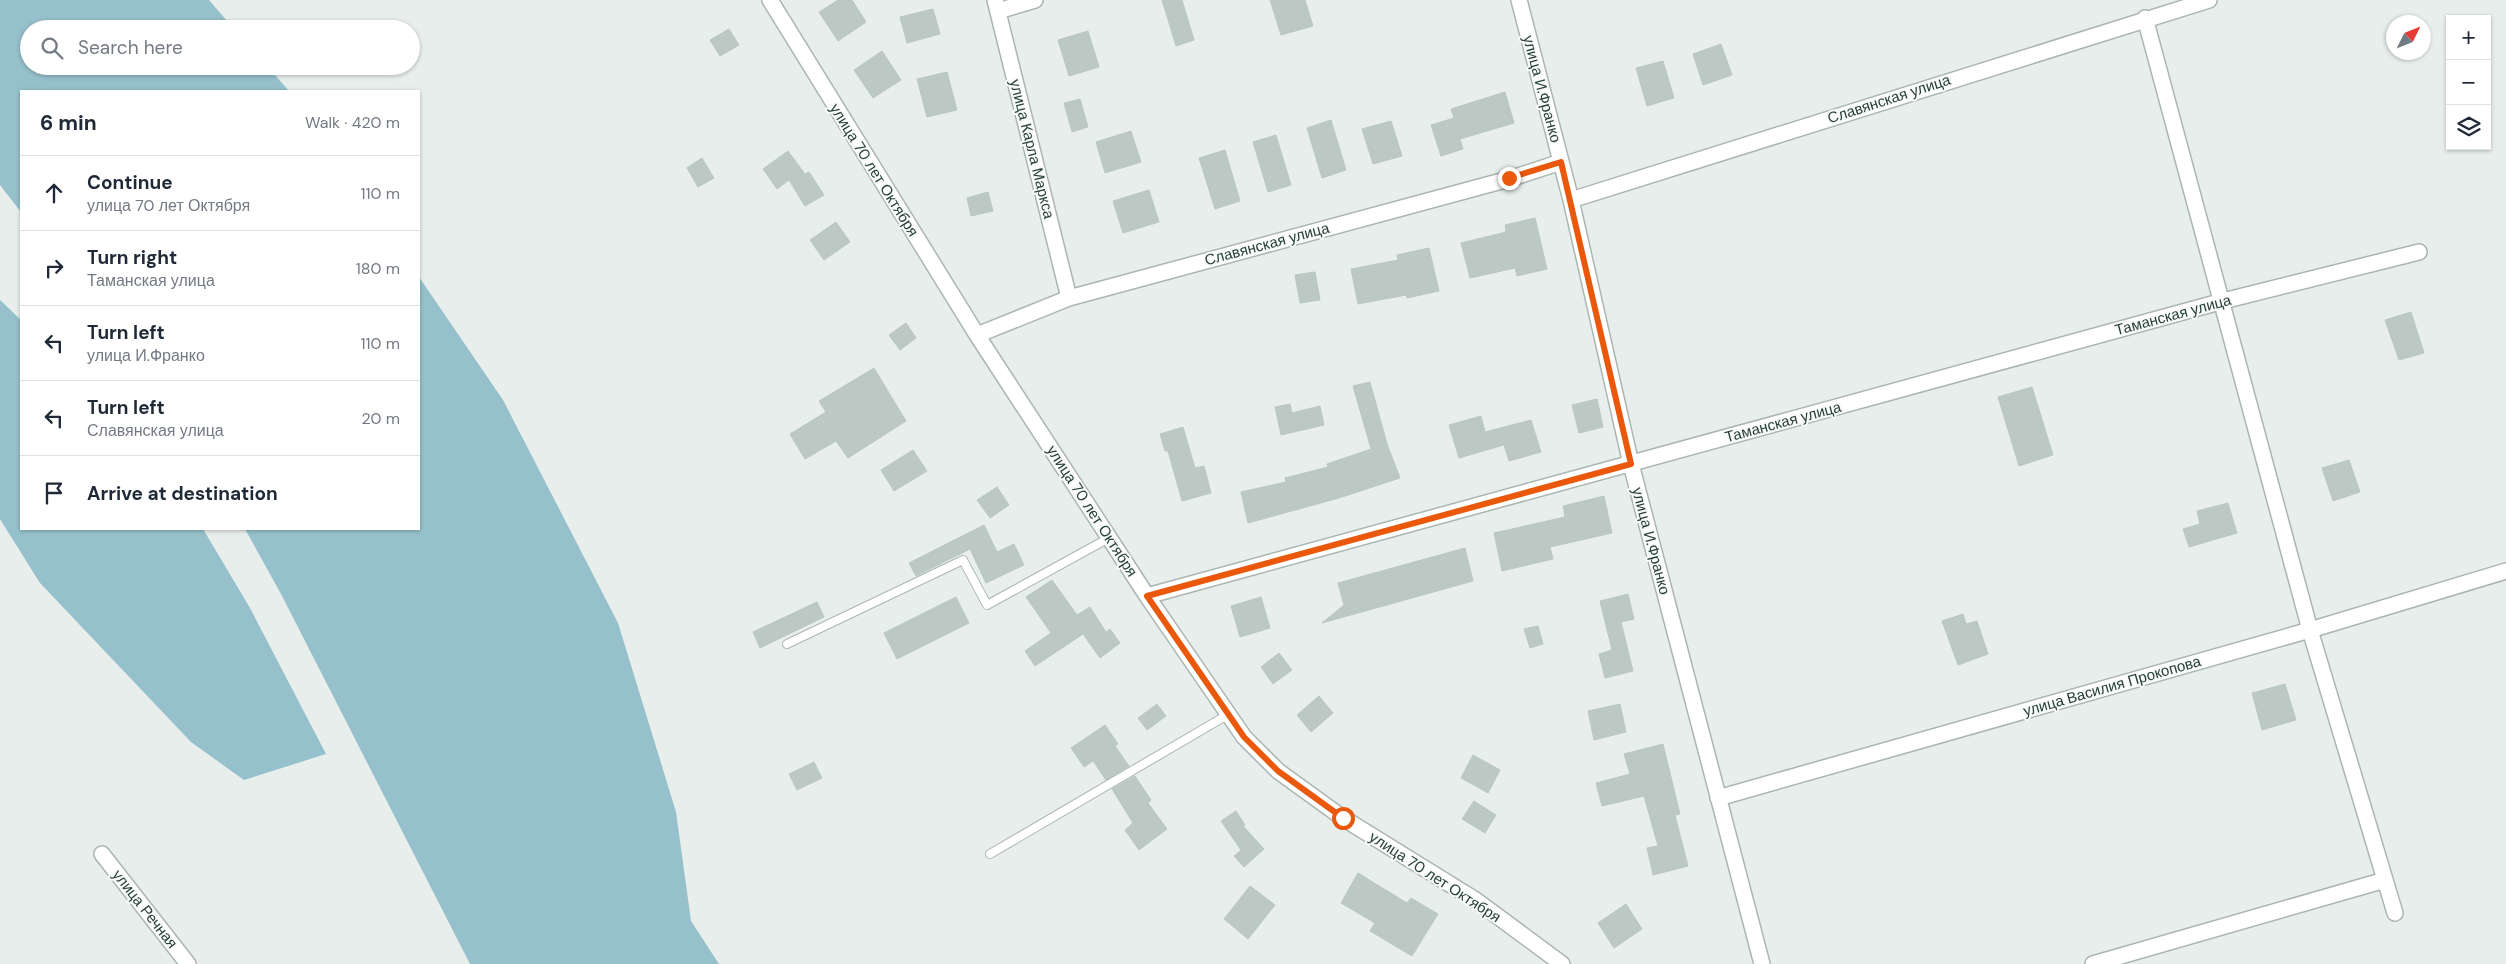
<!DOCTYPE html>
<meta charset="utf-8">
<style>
body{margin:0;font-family:"DM Sans",sans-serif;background:#f2f2f3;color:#1f2937}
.controls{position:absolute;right:15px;top:15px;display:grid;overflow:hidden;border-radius:0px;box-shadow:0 1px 4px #0004}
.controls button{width:45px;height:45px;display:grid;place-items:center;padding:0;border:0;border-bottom:1px solid #e0e1e3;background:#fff;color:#1f2937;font:25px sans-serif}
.compass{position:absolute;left:2386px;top:15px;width:45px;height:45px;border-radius:50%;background:#fff;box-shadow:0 1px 4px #0004;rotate:47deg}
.stop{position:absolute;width:15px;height:15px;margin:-11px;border:4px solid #ea580c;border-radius:50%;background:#fff}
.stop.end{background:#ea580c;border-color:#fff;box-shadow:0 1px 5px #0008}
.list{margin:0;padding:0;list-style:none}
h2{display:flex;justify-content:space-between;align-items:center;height:65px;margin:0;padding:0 20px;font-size:21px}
h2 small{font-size:16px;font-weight:400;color:#747a83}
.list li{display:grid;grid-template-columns:32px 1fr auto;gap:15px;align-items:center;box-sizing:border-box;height:75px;padding:0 20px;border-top:1px solid #e0e1e3}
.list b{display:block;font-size:19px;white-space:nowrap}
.list p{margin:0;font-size:16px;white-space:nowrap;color:#747a83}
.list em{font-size:16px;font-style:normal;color:#747a83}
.icon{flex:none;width:28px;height:28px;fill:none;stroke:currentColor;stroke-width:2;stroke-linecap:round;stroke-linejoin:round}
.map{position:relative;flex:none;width:2506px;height:964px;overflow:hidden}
.search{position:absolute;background:#fff;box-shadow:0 1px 4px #0004;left:20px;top:20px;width:400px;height:55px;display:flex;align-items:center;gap:12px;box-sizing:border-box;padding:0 18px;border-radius:28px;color:#747a83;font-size:19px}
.panel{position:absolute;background:#fff;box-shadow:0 1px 4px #0004;left:20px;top:90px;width:400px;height:440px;border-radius:0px}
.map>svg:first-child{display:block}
.water{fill:#96c0cb}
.building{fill:#bcc8c4;stroke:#bac7c2}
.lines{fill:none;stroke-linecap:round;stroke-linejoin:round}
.lane-casing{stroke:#aab6b2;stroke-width:10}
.street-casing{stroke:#aab6b2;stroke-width:18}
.lane{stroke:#fff;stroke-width:8}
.street{stroke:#fff;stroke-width:15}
.route{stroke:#ea580c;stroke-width:6}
.labels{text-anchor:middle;stroke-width:4;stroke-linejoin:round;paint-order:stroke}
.street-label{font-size:15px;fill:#273e39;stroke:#f7faf9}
</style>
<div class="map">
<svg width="2506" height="964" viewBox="0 0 2506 964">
<rect width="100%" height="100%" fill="#e7eeeb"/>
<!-- water -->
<path class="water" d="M0,0H209L234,29H29V66H267L289,91H21V212L0,185Z
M419,277L503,400L618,623L676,812L691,921L719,964H470L281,594L245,529H419Z
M0,300L21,320V529H203L250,608L326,754L244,780L191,742L40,583L0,519Z"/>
<!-- building -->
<path class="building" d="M838,0H852L866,22L838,41L819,12Z
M1162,0H1182L1194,40L1176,46Z
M1270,0H1305L1313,26L1281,35Z
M933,9L940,34L907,43L900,17Z
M729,29L739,45L720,56L710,40Z
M1088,31L1099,67L1069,76L1058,40Z
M1721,44L1732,75L1703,85L1693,54Z
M882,51L901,80L873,98L854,70Z
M1663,61L1674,98L1647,106L1636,68Z
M947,72L957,110L927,117L917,79Z
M1505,92L1514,123L1460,139L1463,149L1441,156L1431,125L1454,118L1451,109Z
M1080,99L1088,127L1072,132L1064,103Z
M1331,120L1346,170L1322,178L1307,128Z
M1391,121L1402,156L1373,164L1362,129Z
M1131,131L1141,162L1105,173L1096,142Z
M1276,135L1291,185L1268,192L1253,142Z
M1225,150L1240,201L1215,209L1199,158Z
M788,151L805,174L809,172L824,195L805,206L789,180L777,189L763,169Z
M702,158L714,178L698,187L687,168Z
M1149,190L1159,222L1123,233L1113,201Z
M988,192L993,211L971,216L967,198Z
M1535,218L1547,269L1517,276L1515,268L1470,278L1461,243L1506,232L1505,225Z
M836,222L850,242L824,260L810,240Z
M1429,248L1439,291L1407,298L1406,295L1358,304L1351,269L1398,260L1397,255Z
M1315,272L1320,300L1300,303L1295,275Z
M2411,312L2424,353L2399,360L2385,320Z
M906,323L916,338L900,350L889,335Z
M874,368L906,421L848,458L836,441L805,459L790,434L826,412L819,401Z
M1370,382L1387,444L1400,478L1339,498L1248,523L1241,492L1286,482L1285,478L1328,467L1327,464L1371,449L1353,386Z
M2032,387L2053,455L2019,466L1998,397Z
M1597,399L1603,427L1579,433L1572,405Z
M1290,404L1292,413L1320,406L1324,425L1281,435L1275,407Z
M1481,416L1485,432L1531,420L1541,452L1509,461L1504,445L1459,458L1449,425Z
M1183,427L1195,468L1204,466L1211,493L1182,501L1168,451H1165L1160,434Z
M913,450L927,471L894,491L881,470Z
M2349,460L2360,492L2333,501L2322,468Z
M997,487L1009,505L990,518L977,500Z
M1604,496L1612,533L1550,547L1553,559L1502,571L1494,533L1565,517L1563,506Z
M2228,503L2237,533L2189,547L2183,529L2200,524L2197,511Z
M984,525L997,552L1014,544L1024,565L986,583L970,549L916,576L909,563Z
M1465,548L1473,581L1322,623L1344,605L1338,583Z
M1052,580L1077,615L1090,607L1106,632L1110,629L1120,643L1100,658L1083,634L1035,666L1025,651L1051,633L1026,597Z
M1628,594L1634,619L1621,622L1633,671L1605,678L1599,654L1612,650L1600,601Z
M956,597L969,623L897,659L884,633Z
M1261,597L1270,628L1240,637L1231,606Z
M817,602L824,617L760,648L753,632Z
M1963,614L1966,624L1977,621L1988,654L1958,665L1942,621Z
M1538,626L1543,644L1530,648L1524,629Z
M1279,653L1292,670L1273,684L1261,667Z
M2285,684L2296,720L2262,730L2252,693Z
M1319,696L1333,713L1311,732L1297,715Z
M1157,704L1166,716L1147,730L1138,718Z
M1620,704L1626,732L1594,740L1588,711Z
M1105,725L1118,744L1115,746L1129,766L1106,780L1093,761L1084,767L1071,748Z
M1663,744L1680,814L1675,815L1688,866L1653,875L1647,848L1658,846L1644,796L1602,806L1596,783L1630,774L1624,754Z
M1473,755L1500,770L1488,793L1461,778Z
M814,762L822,778L797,790L789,774Z
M1135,776L1151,800L1148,803L1167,829L1139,850L1125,830L1133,823L1112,789Z
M1474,801L1496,815L1485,833L1462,819Z
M1236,811L1245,825L1243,826L1264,849L1244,867L1234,856L1241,850L1221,821Z
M1358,873L1407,903L1411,898L1438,914L1412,956L1370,931L1375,923L1341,903Z
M1250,886L1275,905L1248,939L1224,919Z
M1626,904L1642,929L1614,948L1598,923Z"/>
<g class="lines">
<!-- lane casing -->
<g class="lane-casing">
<path id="lane" d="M787,644L963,560L987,605L1109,538
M990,854L1229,714"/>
</g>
<!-- street casing -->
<g class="street-casing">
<path id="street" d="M770,0L977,335L1147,596L1244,737L1278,771L1343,818L1477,901L1562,964
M995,0L1069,298
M1519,0L1571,200L1631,464L1762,964
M998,11L1035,0
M2145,18L2310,630L2395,913
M1571,200L2209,0
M977,335L1069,298L1509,179L1561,162
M1147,596L2223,301L2419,252
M1718,798L2310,630L2506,571
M102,854L188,964
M2093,964L2385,880"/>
</g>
<!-- lane -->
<use href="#lane" class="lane"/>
<!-- street -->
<use href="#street" class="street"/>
</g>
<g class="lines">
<!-- route -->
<path class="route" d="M1343,818L1278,771L1244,737L1147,596L1631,464L1561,162L1509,178"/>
</g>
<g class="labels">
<!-- street labels -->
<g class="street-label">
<text transform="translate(1542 89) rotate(75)" y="5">улица И.Франко</text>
<text transform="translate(1889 99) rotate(-18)" y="5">Славянская улица</text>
<text transform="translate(1032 149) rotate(76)" y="5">улица Карла Маркса</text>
<text transform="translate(874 170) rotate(58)" y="5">улица 70 лет Октября</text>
<text transform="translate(1267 244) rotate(-15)" y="5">Славянская улица</text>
<text transform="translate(2173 315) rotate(-15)" y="5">Таманская улица</text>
<text transform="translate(1783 422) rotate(-15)" y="5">Таманская улица</text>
<text transform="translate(1092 511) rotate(57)" y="5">улица 70 лет Октября</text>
<text transform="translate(1651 541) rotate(75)" y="5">улица И.Франко</text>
<text transform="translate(2112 686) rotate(-16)" y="5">улица Василия Прокопова</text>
<text transform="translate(1435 877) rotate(33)" y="5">улица 70 лет Октября</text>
<text transform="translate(145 909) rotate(52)" y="5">улица Речная</text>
</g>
</g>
</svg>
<div class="controls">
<button>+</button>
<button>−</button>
<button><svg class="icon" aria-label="layers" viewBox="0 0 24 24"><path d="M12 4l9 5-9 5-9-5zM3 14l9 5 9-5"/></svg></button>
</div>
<svg class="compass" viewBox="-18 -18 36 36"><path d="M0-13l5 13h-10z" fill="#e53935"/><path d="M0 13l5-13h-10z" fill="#747a83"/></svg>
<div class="stop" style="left:1343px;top:818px"></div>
<div class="stop end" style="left:1509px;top:178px"></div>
<div class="search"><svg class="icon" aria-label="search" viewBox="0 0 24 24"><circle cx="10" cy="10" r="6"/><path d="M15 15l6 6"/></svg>Search here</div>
<section class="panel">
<h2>6 min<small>Walk · 420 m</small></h2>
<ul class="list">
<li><svg class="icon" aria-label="ahead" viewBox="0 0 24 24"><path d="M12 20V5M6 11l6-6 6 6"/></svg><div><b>Continue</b><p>улица 70 лет Октября</p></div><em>110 m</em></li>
<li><svg class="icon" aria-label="right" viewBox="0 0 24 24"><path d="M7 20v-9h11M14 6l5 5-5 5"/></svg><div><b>Turn right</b><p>Таманская улица</p></div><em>180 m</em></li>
<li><svg class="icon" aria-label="left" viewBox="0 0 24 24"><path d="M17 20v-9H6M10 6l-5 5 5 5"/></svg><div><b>Turn left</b><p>улица И.Франко</p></div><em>110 m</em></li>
<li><svg class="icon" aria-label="left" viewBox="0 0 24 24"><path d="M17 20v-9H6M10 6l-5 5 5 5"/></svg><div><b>Turn left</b><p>Славянская улица</p></div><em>20 m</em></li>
<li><svg class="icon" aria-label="arrive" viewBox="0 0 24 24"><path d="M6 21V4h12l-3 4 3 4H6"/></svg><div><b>Arrive at destination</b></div></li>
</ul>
</section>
</div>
